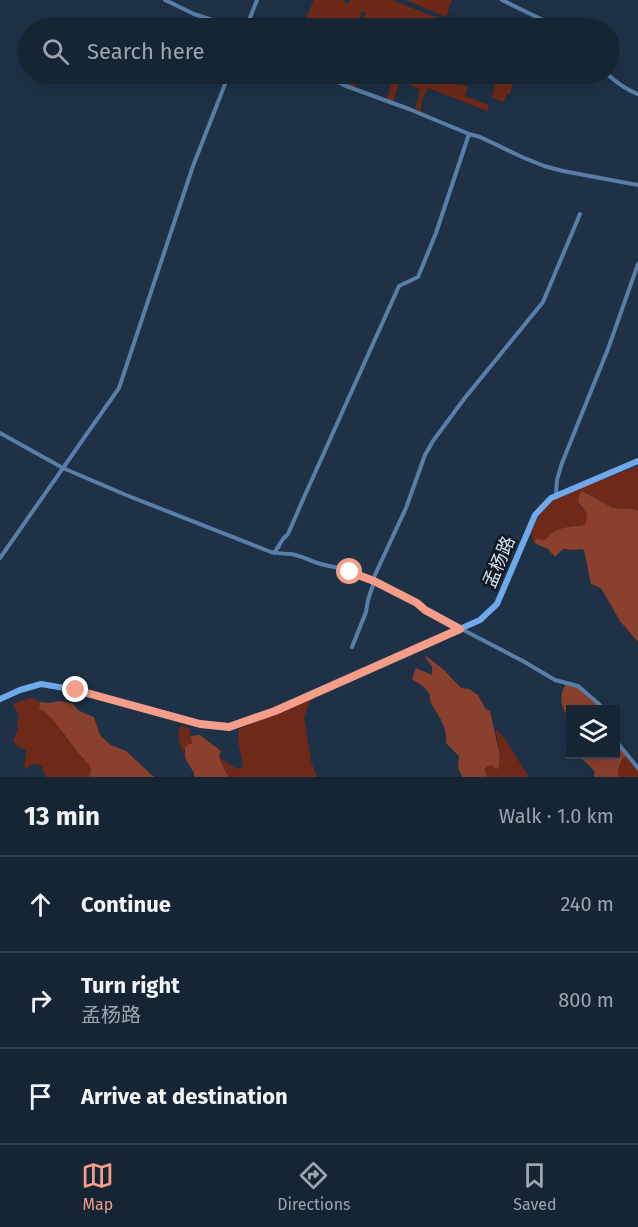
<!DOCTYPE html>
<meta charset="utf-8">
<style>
body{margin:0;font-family:"Fira Sans","Noto Sans SC",sans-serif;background:#233140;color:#f1f3f6}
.controls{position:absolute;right:18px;bottom:18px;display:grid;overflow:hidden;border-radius:0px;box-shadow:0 6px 24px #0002}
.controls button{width:54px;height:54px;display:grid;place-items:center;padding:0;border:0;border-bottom:2px solid #35424f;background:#162534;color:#f1f3f6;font:30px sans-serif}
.stop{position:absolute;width:18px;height:18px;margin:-14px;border:4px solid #f49e89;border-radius:50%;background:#fff}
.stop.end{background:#f49e89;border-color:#fff;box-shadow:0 2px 6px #0008}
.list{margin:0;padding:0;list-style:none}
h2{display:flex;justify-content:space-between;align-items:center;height:78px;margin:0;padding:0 24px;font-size:26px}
h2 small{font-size:20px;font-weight:400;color:#9ea5ac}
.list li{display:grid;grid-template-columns:39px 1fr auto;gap:18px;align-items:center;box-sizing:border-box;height:96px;padding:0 24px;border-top:2px solid #35424f}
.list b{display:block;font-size:22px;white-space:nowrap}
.list p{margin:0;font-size:20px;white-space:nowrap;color:#9ea5ac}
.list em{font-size:20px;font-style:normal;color:#9ea5ac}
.icon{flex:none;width:33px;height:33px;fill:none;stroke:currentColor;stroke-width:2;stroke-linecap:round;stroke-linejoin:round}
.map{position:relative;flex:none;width:638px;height:777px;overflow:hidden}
.search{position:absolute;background:#162534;box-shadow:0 6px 24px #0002;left:18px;right:18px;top:18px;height:66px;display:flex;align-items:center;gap:15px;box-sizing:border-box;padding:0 21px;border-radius:33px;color:#9ea5ac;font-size:22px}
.sheet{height:366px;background:#162534}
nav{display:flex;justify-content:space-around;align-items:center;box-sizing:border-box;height:84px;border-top:2px solid #35424f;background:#162534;font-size:16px;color:#9ea5ac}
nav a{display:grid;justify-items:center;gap:3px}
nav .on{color:#f49e89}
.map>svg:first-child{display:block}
.green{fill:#6f2918}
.forest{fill:#8b3f2d}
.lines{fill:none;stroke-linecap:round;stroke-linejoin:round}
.street{stroke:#597ea7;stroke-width:4}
.secondary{stroke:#6eaaeb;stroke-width:6}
.route{stroke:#f49e89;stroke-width:8}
.labels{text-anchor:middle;stroke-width:5;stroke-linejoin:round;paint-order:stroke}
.street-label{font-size:18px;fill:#d4e0ee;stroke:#101922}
</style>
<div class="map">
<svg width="638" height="777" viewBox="0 0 638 777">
<rect width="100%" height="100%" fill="#1e3146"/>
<!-- green -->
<path class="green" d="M314,0H345L344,2L348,4L351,0H392L445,21L442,28H360L366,12H362L355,28H341L337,27L336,28H301Z
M406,0H452L446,17Z
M343,74H360L355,88L340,81Z
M379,74H449L461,78L460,84L468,87L465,96L489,105L487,111L428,88L421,102V112L415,110L420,89L400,81L393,102L387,100L392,78Z
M500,74H510L513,82L510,94H507L504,102L492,98L497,76Z
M638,466V511L633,509L613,508L582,491L579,505C587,511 589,516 585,525C568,527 557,526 545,540L536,539L534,543L531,532L539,515L556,497Z
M32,698L40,702L39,709L44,711L54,721L80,755L89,765L91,772L89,777H46L42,767L37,764H32L27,769L24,767L27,750L18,747L13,741L18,728L17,722L19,715L13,705C17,701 26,700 32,698Z
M311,698L304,717L311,761L317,777H229L226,773L219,757L237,769L243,767L238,739L239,729Z
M180,726L189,728L192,744L185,747L183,755C181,741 176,742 180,726Z
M496,729L505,739L529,777H487L485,770L487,766L493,764L496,769C505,757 496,743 496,729Z
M624,757H628L638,769V777H618C617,771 620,762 624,757Z"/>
<!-- forest -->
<path class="forest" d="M610,46L621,50L617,63L611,62L610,65Z
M582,491L613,508L633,509L638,511V642L620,621L601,588L591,584L584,550L580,549L572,550L563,549L555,557L548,549L534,543L536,539L545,540C556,526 569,527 585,525C593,505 570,508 582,491Z
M425,655L444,670L461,688L469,689L478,695L485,708L490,711L500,756L499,766L496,770L493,765L487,766L485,770L487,777H463C457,770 458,764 459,756L446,743C447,735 444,725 440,718C436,709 429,705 430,695L424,687L412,679L416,668L432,675V666L426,659Z
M566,684L581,687L602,709L570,710V719C561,709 558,696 566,684Z
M59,701L72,703L79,711L94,717L100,735L107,742L111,745L126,751L154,777H89L91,771L89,765L80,755L54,721L44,711L39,709L40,702L50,703Z
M200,735L221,751L219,757L226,773L229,777H194V773L185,758V747L188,744H192L191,736Z
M616,742L628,757H624C620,762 617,771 618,777H594L595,772C590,765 583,762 580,755L616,754Z"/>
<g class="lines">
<!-- street -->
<path class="street" d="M165,0L194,14L236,28
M502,0L543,20
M246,28L257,0
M322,74L346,86L409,109L469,134L480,137L522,157L544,166L563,171L638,185
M607,74C616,82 626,90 638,94
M0,433L63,468L126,495L271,552C278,553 284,554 290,554C302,555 313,563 325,565C328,566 331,566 334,567C357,571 408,595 425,610L523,661L555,680L578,686L599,704L603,710
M556,495L557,480L562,463L608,349L638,264
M279,546L274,553L283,539L288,534L305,495L399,286L418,277L436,233L469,134
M0,558L119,388L193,166L229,74
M352,647L366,612L368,600L373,585L374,577L406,508L425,455L433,441L464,399L543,302L580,214
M616,741L638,768"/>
<!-- secondary -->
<path class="secondary" d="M0,699L20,690L41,684L76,690L200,724L229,727L275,711L480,620L497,604L535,515L551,498L638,461"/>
</g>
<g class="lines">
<!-- route -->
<path class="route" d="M76,690L200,724L229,727L275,711L460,629L425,610L417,603L374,581L350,572"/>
</g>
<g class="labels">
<!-- street labels -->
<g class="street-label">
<text transform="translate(499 562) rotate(-67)" y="6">孟杨路</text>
</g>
</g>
</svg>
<div class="controls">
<button><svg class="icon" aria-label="layers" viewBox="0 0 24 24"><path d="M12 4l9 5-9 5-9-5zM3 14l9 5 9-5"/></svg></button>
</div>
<div class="stop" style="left:350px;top:572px"></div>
<div class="stop end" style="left:76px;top:690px"></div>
<div class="search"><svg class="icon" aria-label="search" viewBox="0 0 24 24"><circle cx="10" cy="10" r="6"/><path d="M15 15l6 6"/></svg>Search here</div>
</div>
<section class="sheet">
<h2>13 min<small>Walk · 1.0 km</small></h2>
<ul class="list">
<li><svg class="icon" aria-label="ahead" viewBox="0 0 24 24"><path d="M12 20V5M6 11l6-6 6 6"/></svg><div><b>Continue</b></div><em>240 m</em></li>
<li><svg class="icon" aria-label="right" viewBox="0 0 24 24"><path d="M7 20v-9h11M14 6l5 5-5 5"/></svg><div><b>Turn right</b><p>孟杨路</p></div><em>800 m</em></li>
<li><svg class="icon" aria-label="arrive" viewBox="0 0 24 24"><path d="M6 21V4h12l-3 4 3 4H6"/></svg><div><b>Arrive at destination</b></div></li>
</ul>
</section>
<nav>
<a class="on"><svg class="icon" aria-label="map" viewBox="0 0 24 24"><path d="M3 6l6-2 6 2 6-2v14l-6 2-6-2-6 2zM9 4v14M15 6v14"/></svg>Map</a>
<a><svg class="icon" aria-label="directions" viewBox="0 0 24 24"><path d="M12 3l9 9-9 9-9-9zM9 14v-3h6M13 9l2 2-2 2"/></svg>Directions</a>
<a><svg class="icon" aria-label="saved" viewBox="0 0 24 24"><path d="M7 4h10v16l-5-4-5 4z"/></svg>Saved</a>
</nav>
